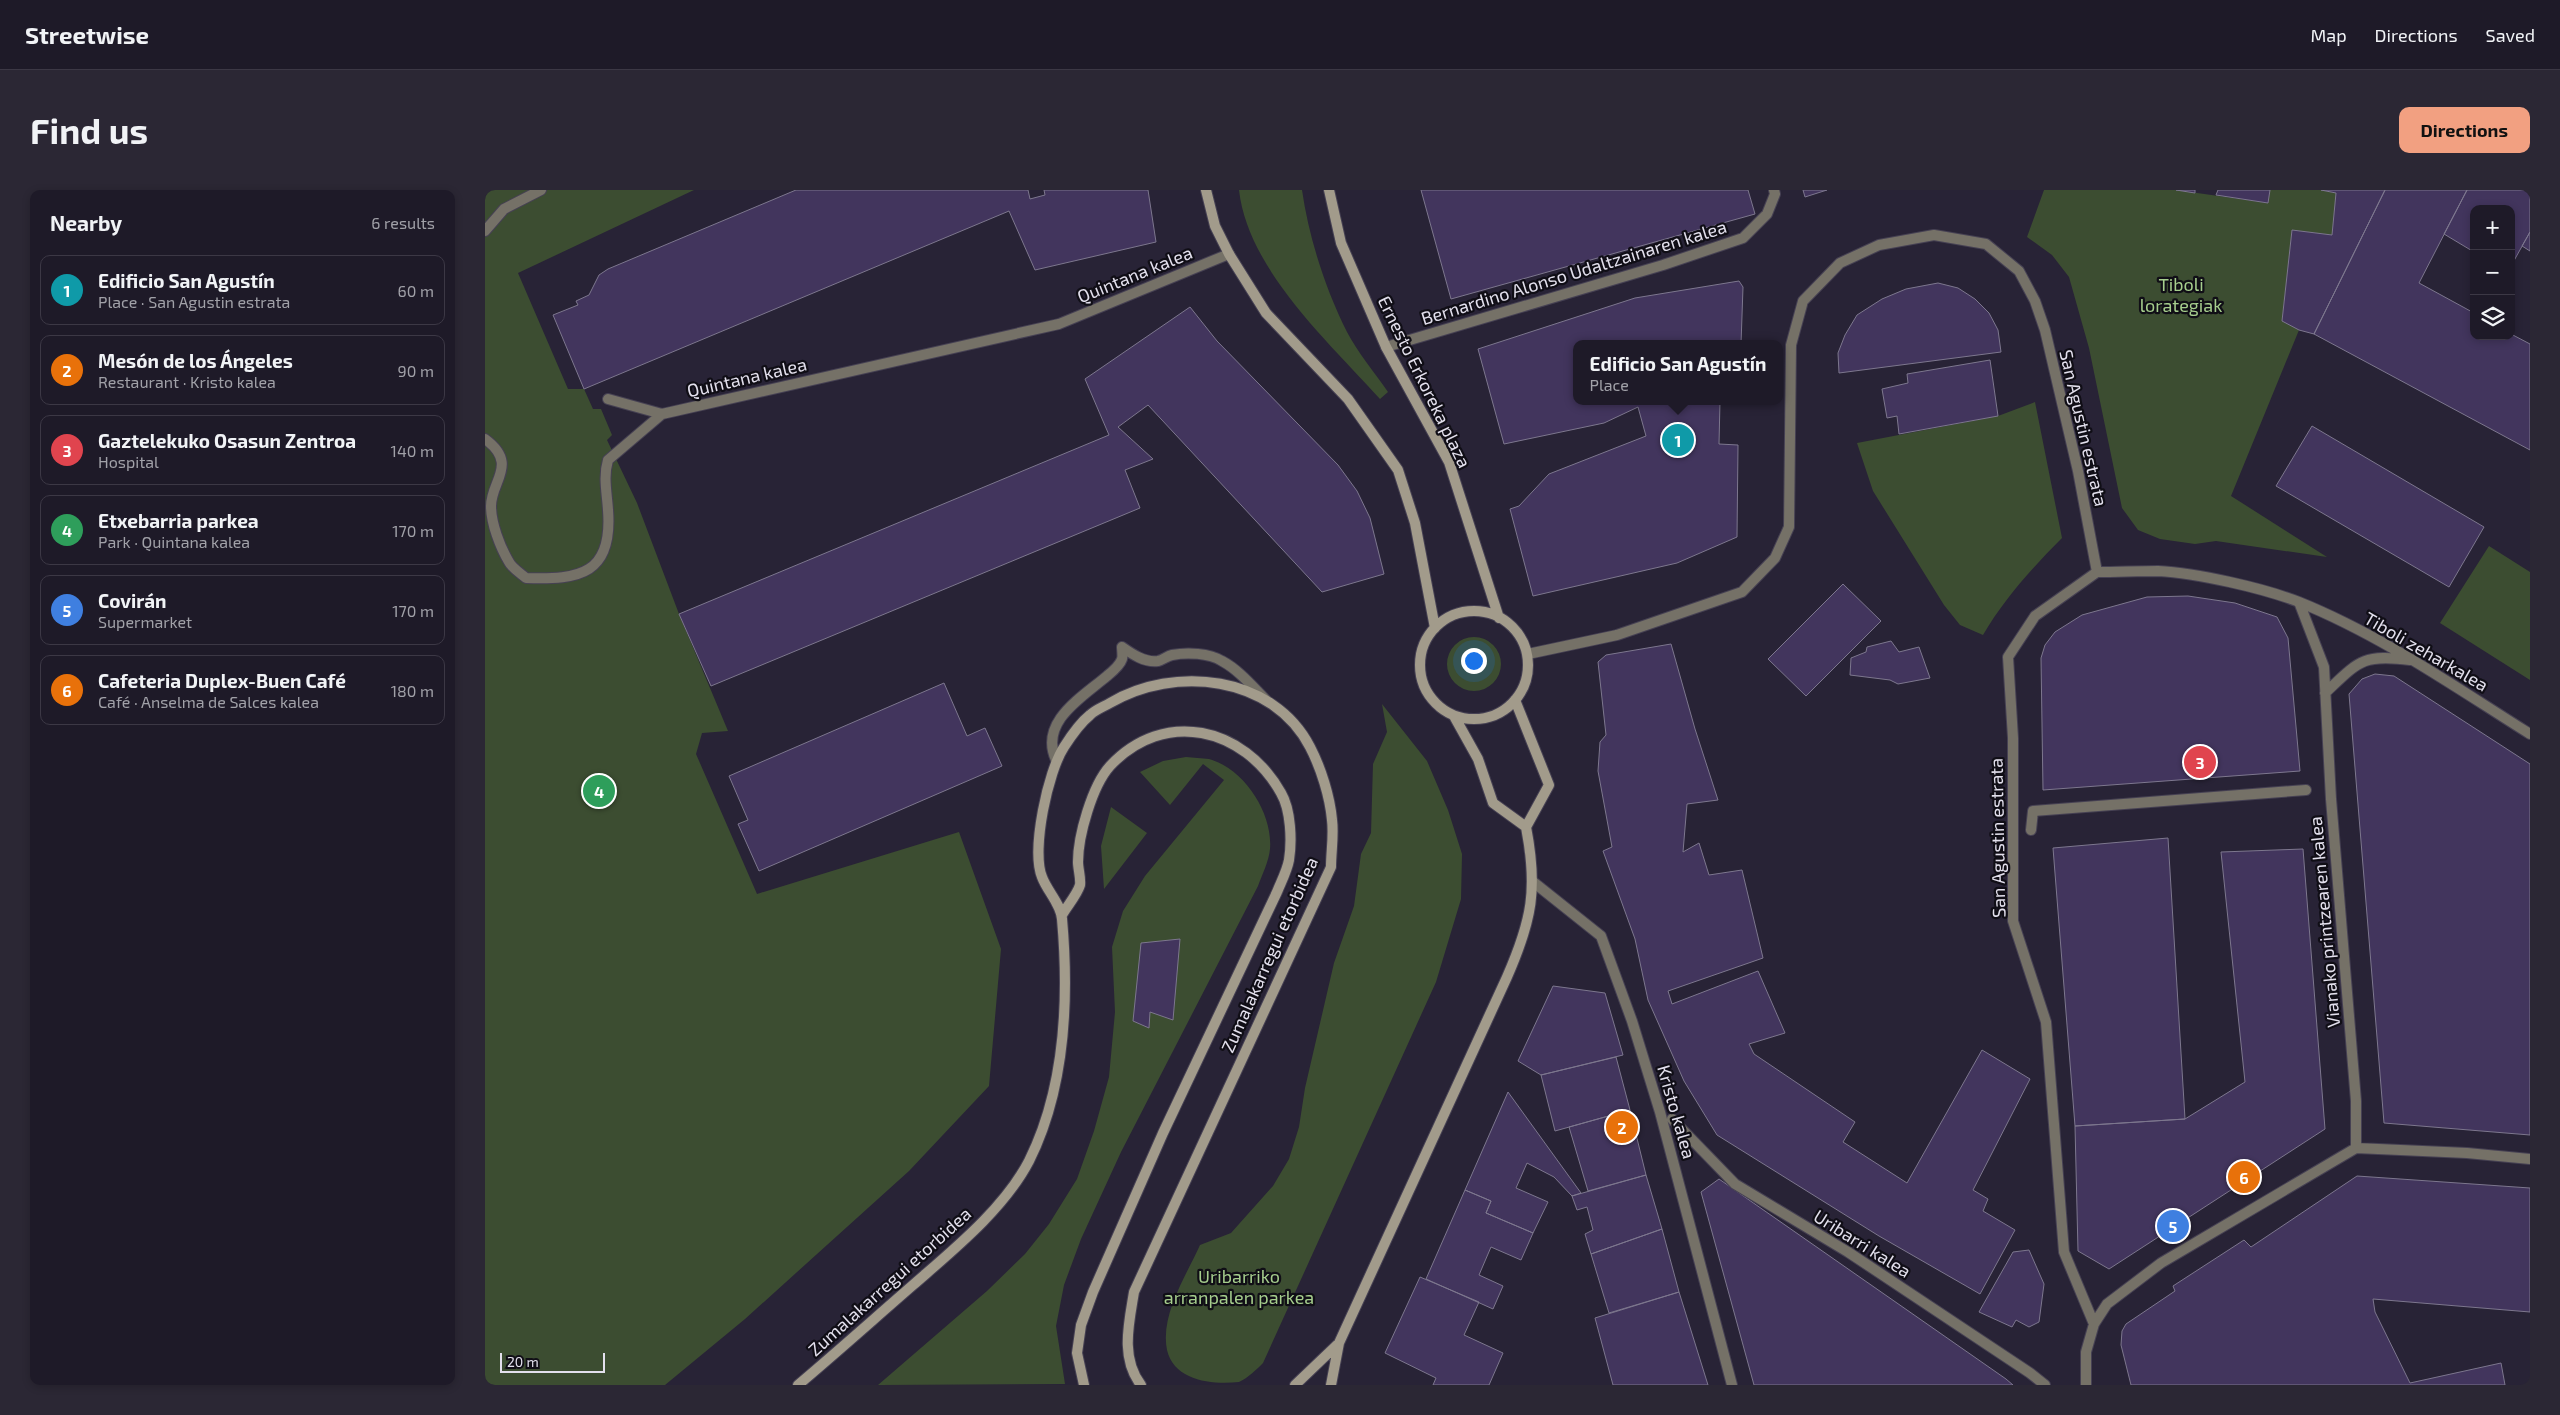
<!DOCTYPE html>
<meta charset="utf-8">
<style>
body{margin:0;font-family:"Exo 2",sans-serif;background:#2b2734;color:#f1f3f6}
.controls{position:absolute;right:15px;top:15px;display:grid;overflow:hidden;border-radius:10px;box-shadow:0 2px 8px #0003}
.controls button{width:45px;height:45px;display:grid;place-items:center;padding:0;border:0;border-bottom:1px solid #3c3845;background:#1e1a28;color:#f1f3f6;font:25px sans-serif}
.scale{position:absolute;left:15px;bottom:12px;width:105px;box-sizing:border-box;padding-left:5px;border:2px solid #e3e0ed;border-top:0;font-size:14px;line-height:18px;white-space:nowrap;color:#e3e0ed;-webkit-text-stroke:4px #100e16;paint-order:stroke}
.you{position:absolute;left:988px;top:470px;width:18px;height:18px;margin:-12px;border:4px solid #fff;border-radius:50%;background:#1a73e8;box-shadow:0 0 0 8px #1a73e833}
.badge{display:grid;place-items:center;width:32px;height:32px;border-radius:50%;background:#f2a081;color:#fff;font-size:16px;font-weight:700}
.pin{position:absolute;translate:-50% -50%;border:2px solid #fff;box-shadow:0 1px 5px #0006}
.popup{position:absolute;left:1088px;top:150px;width:210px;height:65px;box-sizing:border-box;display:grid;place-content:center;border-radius:10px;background:#1e1a28;filter:drop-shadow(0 1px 4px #0005);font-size:16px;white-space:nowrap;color:#a1a1a8}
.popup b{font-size:19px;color:#f1f3f6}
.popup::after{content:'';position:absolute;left:50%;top:100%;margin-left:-10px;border:10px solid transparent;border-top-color:#1e1a28}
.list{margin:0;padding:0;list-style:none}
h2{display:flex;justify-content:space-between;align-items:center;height:65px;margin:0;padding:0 20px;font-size:21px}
h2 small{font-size:16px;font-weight:400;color:#a1a1a8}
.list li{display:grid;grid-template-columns:32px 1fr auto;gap:15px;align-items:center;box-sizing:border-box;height:70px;margin:0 10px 10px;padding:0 10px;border:1px solid #3c3845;border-radius:10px}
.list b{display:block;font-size:19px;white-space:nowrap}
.list p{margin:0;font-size:16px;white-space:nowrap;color:#a1a1a8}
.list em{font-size:16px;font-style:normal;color:#a1a1a8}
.icon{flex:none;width:28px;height:28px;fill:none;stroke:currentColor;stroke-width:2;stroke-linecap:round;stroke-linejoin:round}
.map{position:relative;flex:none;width:2045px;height:1195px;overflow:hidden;border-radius:10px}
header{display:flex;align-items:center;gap:30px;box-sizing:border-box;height:70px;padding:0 25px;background:#1e1a28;border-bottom:1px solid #3c3845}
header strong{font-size:24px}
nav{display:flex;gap:28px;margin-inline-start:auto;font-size:18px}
.intro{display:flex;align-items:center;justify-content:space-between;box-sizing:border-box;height:120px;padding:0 30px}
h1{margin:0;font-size:35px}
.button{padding:12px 22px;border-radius:10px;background:#f2a081;color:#111;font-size:18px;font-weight:700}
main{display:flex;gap:30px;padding:0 30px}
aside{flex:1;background:#1e1a28;border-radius:10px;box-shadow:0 2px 8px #0003}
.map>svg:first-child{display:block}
.green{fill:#3c4d31}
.building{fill:#42355d;stroke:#7d778e}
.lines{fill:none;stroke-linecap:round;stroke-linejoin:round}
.lane-casing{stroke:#464153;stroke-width:12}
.street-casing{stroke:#464153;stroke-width:12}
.secondary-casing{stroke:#464153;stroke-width:12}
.lane{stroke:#757167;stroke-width:10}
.street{stroke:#757167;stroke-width:10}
.secondary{stroke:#a29b8b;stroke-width:10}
.labels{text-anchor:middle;stroke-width:4.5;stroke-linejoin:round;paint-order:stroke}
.street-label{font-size:18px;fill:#e3e0ed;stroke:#100e16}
.park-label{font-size:18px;fill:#a6ce8d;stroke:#100e16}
</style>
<header>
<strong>Streetwise</strong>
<nav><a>Map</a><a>Directions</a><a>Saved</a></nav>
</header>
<div class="intro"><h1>Find us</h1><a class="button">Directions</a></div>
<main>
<aside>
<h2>Nearby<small>6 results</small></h2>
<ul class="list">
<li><span class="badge" style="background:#0f9aa8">1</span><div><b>Edificio San Agustín</b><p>Place · San Agustin estrata</p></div><em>60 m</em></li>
<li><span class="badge" style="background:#e8710a">2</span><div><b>Mesón de los Ángeles</b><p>Restaurant · Kristo kalea</p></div><em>90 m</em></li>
<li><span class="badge" style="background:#e0444e">3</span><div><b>Gaztelekuko Osasun Zentroa</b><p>Hospital</p></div><em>140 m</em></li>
<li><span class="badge" style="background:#2e9e5b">4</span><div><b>Etxebarria parkea</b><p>Park · Quintana kalea</p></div><em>170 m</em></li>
<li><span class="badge" style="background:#3f7fe0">5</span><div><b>Covirán</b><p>Supermarket</p></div><em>170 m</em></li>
<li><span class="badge" style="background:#e8710a">6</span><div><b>Cafeteria Duplex-Buen Café</b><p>Café · Anselma de Salces kalea</p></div><em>180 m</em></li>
</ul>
</aside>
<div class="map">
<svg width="2045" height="1195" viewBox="0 0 2045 1195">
<rect width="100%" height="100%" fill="#282336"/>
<!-- green -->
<path class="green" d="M0,0H209L33,83L83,199H99L108,219H116L127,245L122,250L152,313L194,424L243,541L217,543L211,564L272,704L474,642L516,759L504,896L424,981L260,1129L180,1195H0Z
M754,0H817C824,48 840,98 862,142C873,163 890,183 903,202L895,209C844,152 763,80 754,0Z
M1559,0H1691L1783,13L1785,0H1836L1851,3L1847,45L1807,40L1797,130L1814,140L1746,306L1842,367L1731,351L1710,354L1675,349L1653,340L1637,318L1604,158L1584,87L1567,65L1542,47Z
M1550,212L1577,348C1547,378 1519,409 1498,445L1475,435L1459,415L1388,301L1372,253L1513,226Z
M2004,356L2045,382V490L1955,433Z
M962 474a27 27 0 1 1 54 0a27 27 0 1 1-54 0Z
M897,514L942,571L963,620L977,664L976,709L951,792L778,1173C772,1179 763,1188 754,1192C728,1195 689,1191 682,1160C675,1125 701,1086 715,1055L746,1043L788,996L804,969L814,937L820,898L849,773L869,716L876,664L886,643L888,574L902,542Z
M701,567C708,568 717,568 724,569C760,579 788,624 785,659C784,671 777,685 773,696L636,962L596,1049L579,1095L571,1136L580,1194L393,1195L502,1101L540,1064L564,1034L592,989L609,941L624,887L630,822L627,757L638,721L660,686L739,590L718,574L685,615L655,582L678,571Z
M626,617L662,643L619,699L616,656Z"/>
<!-- building -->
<path class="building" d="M311,0H543L545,9L560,5L559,0H663L671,52L550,80L524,21L99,199L68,125L93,115L91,111L104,105L114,85L123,79Z
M936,0H1263L1270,24L966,109Z
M1318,0H1342L1320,7Z
M1691,0H1710V3Z
M1733,0H1785L1783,13L1731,5Z
M1836,0H1900L1829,144L1814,140L1797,131L1807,40L1847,45L1851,3Z
M1900,0H1982L1934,93L1989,123V146H2026V144L2045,154V260L1829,144Z
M1982,0H2045V42L2026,76V19H1989V62L1959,44Z
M2045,42V61L2037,56Z
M1254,91L1258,97L1256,154H1092V211H1235L1234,254L1253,255L1252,347L1192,373L1048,406L1025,319L1034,316L1064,284L1161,246L1153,217L1119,233L1019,254L993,159L1150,108Z
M1453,93L1473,98L1490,109L1504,123L1513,140L1516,162L1354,183L1353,163L1360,145L1372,125L1397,109L1421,99Z
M705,117L732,151L853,275L872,301L885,328L899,384L837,402L663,215L633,237L668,269L640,280L655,318L226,496L194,424L624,245L600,189Z
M1505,170L1513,226L1414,244L1412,226L1402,228L1397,199L1423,193L1422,184Z
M1827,236L1999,337L1964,397L1791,296Z
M1358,394L1396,431L1321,506L1283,469Z
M1703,406L1750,413L1792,427L1803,448L1815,581L1558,600L1556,468L1560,455L1570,442L1597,425L1662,407Z
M1406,451L1414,462L1434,457L1445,488L1413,494L1405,490L1365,485L1366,468L1381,462L1382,457Z
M1186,454L1210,539L1233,610L1202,614L1198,662L1214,653L1224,685L1257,680L1278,768L1183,801L1187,814L1273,781L1300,843L1264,854L1269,864L1370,932L1358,952L1422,993L1497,860L1545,889L1488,1000L1503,1009L1498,1021L1530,1040L1495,1104L1394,1046L1232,945L1199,891L1163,810L1150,749L1118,661L1127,657L1113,581L1115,552L1121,545L1113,472L1121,465Z
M1890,484L1909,486L2045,574V945L1899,933L1864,504L1877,489Z
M459,493L482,546L500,538L517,576L274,681L253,634L263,630L244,586Z
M1683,648L1700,929L1590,936L1568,658Z
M1818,659L1840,939L1624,1079L1593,1061L1590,936L1700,929L1760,892L1736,662Z
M695,749L688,830L665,822L664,838L648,831L656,753Z
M1068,796L1120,803L1138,865L1056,885L1033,871Z
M1131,867L1145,920L1070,941L1056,885Z
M1023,902L1096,1003L1087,1006L1069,987L1042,973L1031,998L1063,1012L1048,1043L1001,1023L1006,1011L980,1000Z
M1145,920L1161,985L1103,1001L1084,937Z
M1161,985L1177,1039L1106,1064L1100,1044L1108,1040L1102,1017L1092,1020L1087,1006Z
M1872,986L2045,998V1122L1888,1109L1890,1122L1925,1193L2016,1173L2020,1195H1646L1636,1155L1637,1141L1641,1134L1690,1101L1688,1096L1759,1050L1766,1057Z
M1234,989L1521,1189L1528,1195H1269L1216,1002Z
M980,1000L1006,1011L1001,1023L1048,1043L1036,1070L1006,1057L994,1085L1018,1096L1008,1119L941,1089Z
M1177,1039L1194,1102L1124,1123L1106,1064Z
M1544,1060L1559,1094L1554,1132L1544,1137L1531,1130L1527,1137L1494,1122L1528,1062Z
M935,1087L994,1112L979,1145L1018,1163L1004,1195H948L951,1188L900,1163Z
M1194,1102L1223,1195H1128L1110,1128Z"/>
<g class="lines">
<!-- lane casing -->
<g class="lane-casing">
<path id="lane" d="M637,457C647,464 660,473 673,471C678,470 682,466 687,465C702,462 724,463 737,471C754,480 768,497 781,510
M571,570C554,532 596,508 622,486C627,482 635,475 637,469C638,466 637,460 637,457"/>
</g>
<!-- street casing -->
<g class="street-casing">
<path id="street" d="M0,41L19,19L56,0
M901,157L1178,75L1258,48L1282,24L1290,4L1289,0
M123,209L177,224
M0,249C34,274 6,291 6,316C6,333 15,357 24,372C27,378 35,383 41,388C95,390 128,384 123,320C122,303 118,287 123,270L177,224L574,134L744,64
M1612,382C1632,382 1653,381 1673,381C1712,383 1778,398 1814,412C1896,445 1970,497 2045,544
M1814,412L1839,477L1846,609L1871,911V958
M1043,464L1132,445L1257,402L1290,368L1304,337L1306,155L1318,111L1355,73L1394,55L1449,45L1501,54L1534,81L1550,111L1560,140L1593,281L1612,382
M1840,503C1874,471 1877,464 1925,470
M1546,640L1548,621L1821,600
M1047,691L1116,746L1147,831L1175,922L1247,1195
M1187,929L1250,994L1363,1062L1545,1183L1560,1195
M1609,1134L1579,1062L1561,832L1528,731V548L1523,467L1550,426L1612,382
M1601,1195V1162L1609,1134L1622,1114L1676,1073L1871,958L1982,963L2045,969"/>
</g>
<!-- secondary casing -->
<g class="secondary-casing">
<path id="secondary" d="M721,0L730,36L744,64L781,123L863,209L913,280L930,333L950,438
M844,0L856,53L901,157L964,272L1014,428
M935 475a54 54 0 1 1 108 0a54 54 0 1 1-108 0Z
M969,526L993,569L1008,613L1041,637
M577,725C582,716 592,705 595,695C596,688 593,679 593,672C593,646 607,596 625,576C679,518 759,537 796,603C806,620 807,651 804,670C802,681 796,692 792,702L678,943L608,1102L596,1135L592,1163L599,1195
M313,1195C352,1162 390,1128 428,1095C468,1060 519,1019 544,971C580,899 584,808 577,729C576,714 562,701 557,687C546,660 563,581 579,557C586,546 595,533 605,525C610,520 618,517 625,513C689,475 788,485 825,557C836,578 845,607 847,630C849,645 846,662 846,677L649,1102C644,1133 635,1168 656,1195
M810,1195L854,1153
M846,1195L854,1153L1022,787C1047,730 1053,699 1041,637L1064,595L1030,510"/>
</g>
<!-- lane -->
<use href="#lane" class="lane"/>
<!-- street -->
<use href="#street" class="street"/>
<!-- secondary -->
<use href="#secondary" class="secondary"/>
</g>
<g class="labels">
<!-- street labels -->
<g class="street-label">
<text transform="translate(1089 83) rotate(-17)" y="6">Bernardino Alonso Udaltzainaren kalea</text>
<text transform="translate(650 85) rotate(-22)" y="6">Quintana kalea</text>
<text transform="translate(262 188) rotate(-13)" y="6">Quintana kalea</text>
<text transform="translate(939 192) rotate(64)" y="6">Ernesto Erkoreka plaza</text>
<text transform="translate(1598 238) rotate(77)" y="6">San Agustin estrata</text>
<text transform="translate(1941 462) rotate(30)" y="6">Tiboli zeharkalea</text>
<text transform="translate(1513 648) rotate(-91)" y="6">San Agustin estrata</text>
<text transform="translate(1840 732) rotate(-95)" y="6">Vianako printzearen kalea</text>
<text transform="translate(785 765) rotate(-66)" y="6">Zumalakarregui etorbidea</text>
<text transform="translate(1191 922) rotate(74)" y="6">Kristo kalea</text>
<text transform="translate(1377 1054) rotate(32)" y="6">Uribarri kalea</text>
<text transform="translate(405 1092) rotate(-42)" y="6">Zumalakarregui etorbidea</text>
</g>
<!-- park labels -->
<g class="park-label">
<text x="1696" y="101">Tiboli<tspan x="1696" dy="21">lorategiak</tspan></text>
<text x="754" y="1093">Uribarriko<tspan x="754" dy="21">arranpalen parkea</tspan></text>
</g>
</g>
</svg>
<div class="controls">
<button>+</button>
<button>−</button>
<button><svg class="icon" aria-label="layers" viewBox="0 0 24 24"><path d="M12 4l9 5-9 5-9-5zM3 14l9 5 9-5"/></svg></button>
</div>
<div class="scale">20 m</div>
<div class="you"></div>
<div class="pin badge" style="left:1193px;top:250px;background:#0f9aa8">1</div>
<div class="popup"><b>Edificio San Agustín</b>Place</div>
<div class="pin badge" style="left:1137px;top:937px;background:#e8710a">2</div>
<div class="pin badge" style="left:1715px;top:572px;background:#e0444e">3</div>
<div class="pin badge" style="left:114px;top:601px;background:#2e9e5b">4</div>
<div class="pin badge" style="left:1688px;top:1036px;background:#3f7fe0">5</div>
<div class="pin badge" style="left:1759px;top:987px;background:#e8710a">6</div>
</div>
</main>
